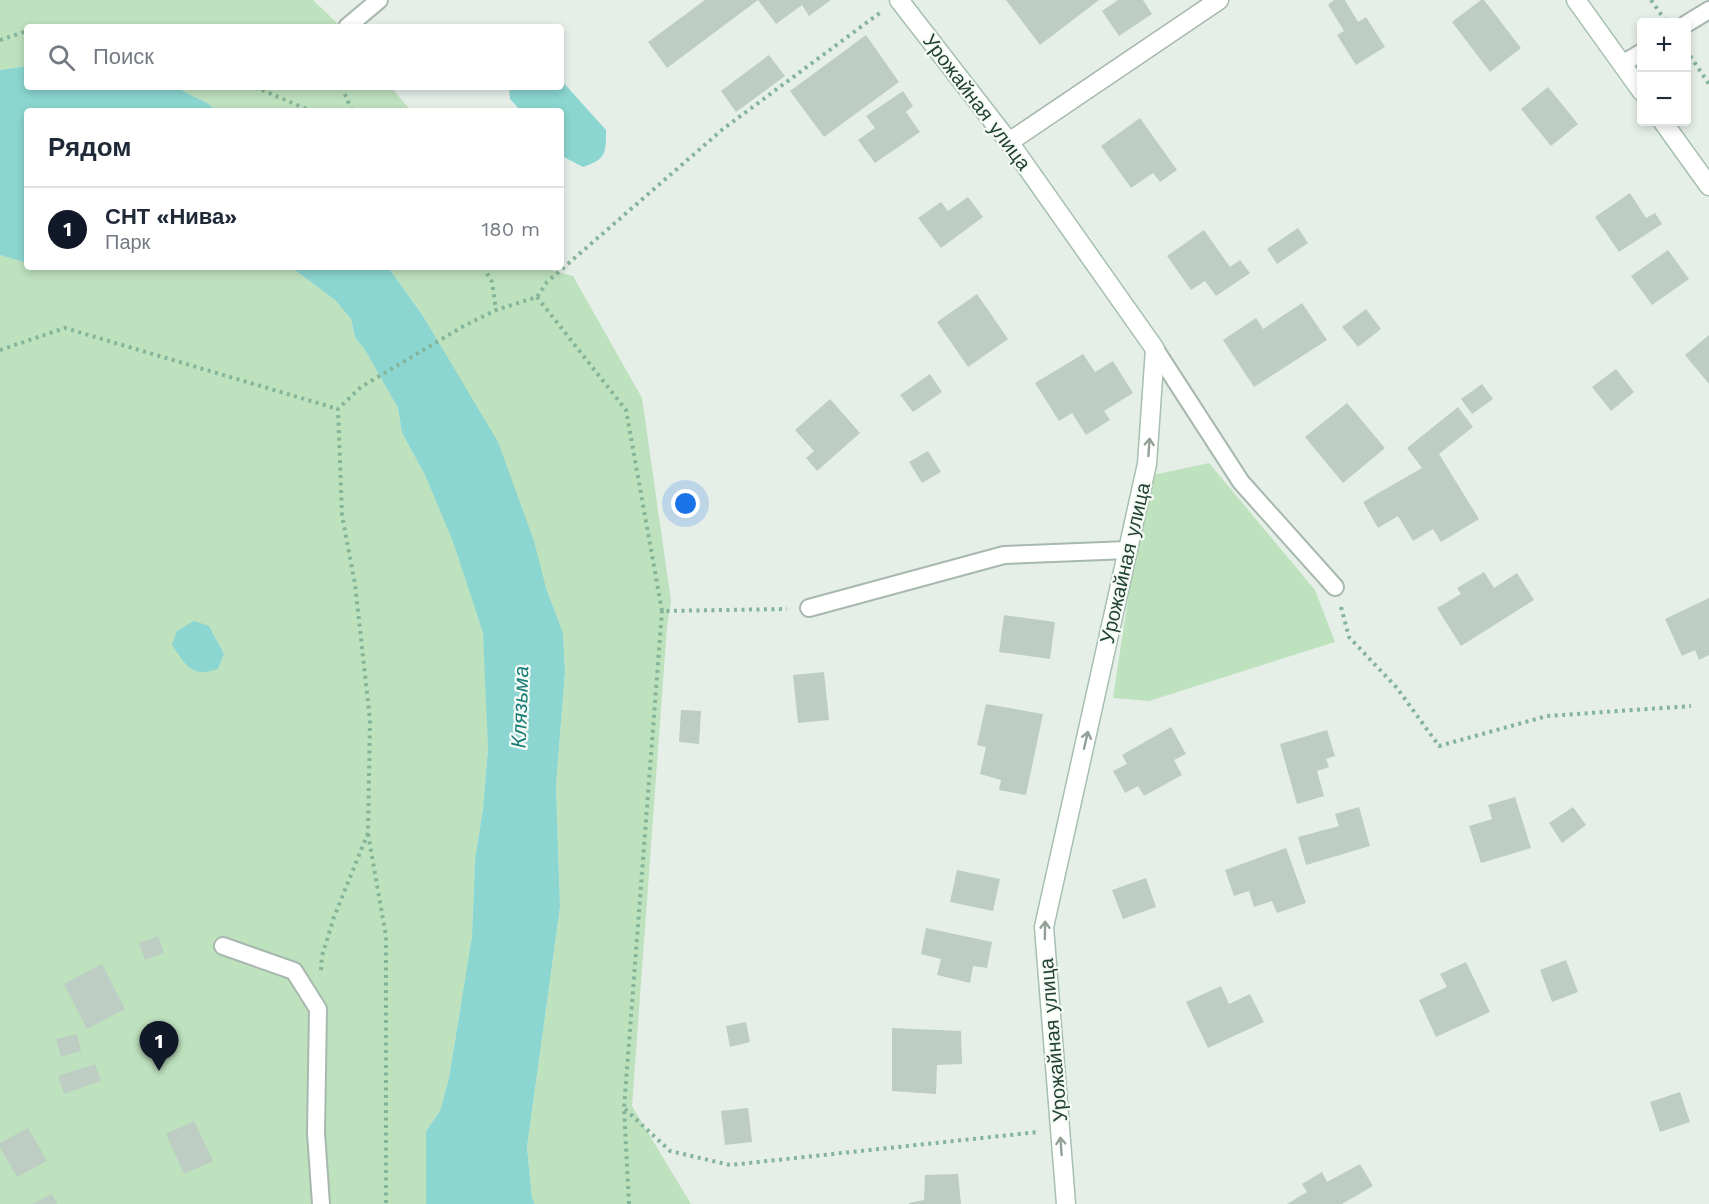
<!DOCTYPE html>
<html lang="ru">
<meta charset="utf-8">
<style>
body{margin:0;font-family:"Work Sans",sans-serif;background:#f6f6f7;color:#1f2937}
.controls{position:absolute;right:18px;top:18px;display:grid;overflow:hidden;border-radius:6px;box-shadow:0 3px 9px #0003}
.controls button{width:54px;height:54px;display:grid;place-items:center;padding:0;border:0;border-bottom:2px solid #e0e1e3;background:#fff;color:#1f2937;font:30px sans-serif}
.you{position:absolute;left:686px;top:504px;width:21px;height:21px;margin:-15px;border:4px solid #fff;border-radius:50%;background:#1a73e8;box-shadow:0 0 0 9px #1a73e833}
.badge{display:grid;place-items:center;width:39px;height:39px;border-radius:50%;background:#111827;color:#fff;font-size:20px;font-weight:700}
.pin{position:absolute;translate:-50% -50px;filter:drop-shadow(0 2px 3px #0008)}
.pin::after{content:'';position:absolute;top:32px;width:21px;height:18px;background:inherit;clip-path:polygon(0 0,100% 0,50% 100%)}
.list{margin:0;padding:0;list-style:none}
h2{display:flex;justify-content:space-between;align-items:center;height:78px;margin:0;padding:0 24px;font-size:26px}
h2 small{font-size:20px;font-weight:400;color:#747a83}
.list li{display:grid;grid-template-columns:39px 1fr auto;gap:18px;align-items:center;box-sizing:border-box;height:84px;padding:0 24px;border-top:2px solid #e0e1e3}
.list b{display:block;font-size:22px;white-space:nowrap}
.list p{margin:0;font-size:20px;white-space:nowrap;color:#747a83}
.list em{font-size:20px;font-style:normal;color:#747a83}
.icon{flex:none;width:33px;height:33px;fill:none;stroke:currentColor;stroke-width:2;stroke-linecap:round;stroke-linejoin:round}
.map{position:relative;flex:none;width:1709px;height:1204px;overflow:hidden}
.search{position:absolute;background:#fff;box-shadow:0 3px 9px #0003;left:24px;top:24px;width:540px;height:66px;display:flex;align-items:center;gap:15px;box-sizing:border-box;padding:0 21px;border-radius:6px;color:#747a83;font-size:22px}
.panel{position:absolute;background:#fff;box-shadow:0 3px 9px #0003;left:24px;top:108px;width:540px;height:162px;border-radius:6px}
.map>svg:first-child{display:block}
.green{fill:#bee1be;fill-rule:evenodd}
.water{fill:#8bd6d0}
.building{fill:#bdcdc3}
.lines{fill:none;stroke-linecap:round;stroke-linejoin:round}
.lane-casing{stroke:#a7b8ae;stroke-width:20}
.street-casing{stroke:#a7b8ae;stroke-width:21}
.secondary-casing{stroke:#a6bfb0;stroke-width:21}
.path{stroke:#84b49a;stroke-width:4;stroke-dasharray:3 4.5;stroke-linecap:butt}
.lane{stroke:#fff;stroke-width:16}
.street{stroke:#fff;stroke-width:18}
.secondary{stroke:#fff;stroke-width:18}
.oneway{stroke:#91a198}
.labels{text-anchor:middle;stroke-width:4.5;stroke-linejoin:round;paint-order:stroke}
.street-label{font-size:20px;fill:#234332;stroke:#f7fbf8}
.water-label{font-size:21px;font-style:italic;fill:#187d76;stroke:#f7fbf8}
</style>
<div class="map">
<svg width="1709" height="1204" viewBox="0 0 1709 1204">
<rect width="100%" height="100%" fill="#e5efe8"/>
<!-- green -->
<path class="green" d="M0,0H313L341,27H27V66L0,70Z
M175,87H391L411,111H216L209,104Z
M0,255L27,263V267H291L335,300L351,319L355,337L365,350L398,408L402,433L425,475L453,542L483,633L486,683L488,748L483,809L475,859L472,936L449,1078L440,1111L426,1131V1204H0ZM209,626L224,654L218,669Z
M388,267H540L573,276L642,398L671,601L667,627L632,1106L691,1204H535L532,1198L527,1147L560,907L556,786L565,672L563,633L546,588L443,350L423,316Z
M1209,463L1315,590L1335,642L1149,701L1113,698L1135,552L1153,475Z"/>
<!-- water -->
<path class="water" d="M27,66V87H175L209,104L216,111H27V263L0,255V70Z
M561,80L606,130C606,154 606,159 583,167L564,157L561,154V111H521L510,99L509,87H561Z
M291,267H388L423,316L498,442L534,541L546,588L563,633L565,672L556,786L560,907L527,1147L532,1198L535,1204H426V1131L440,1111L449,1078L472,936L475,859L483,809L488,748L483,633L453,542L425,475L402,433L398,408L365,350L355,337L351,319L335,300Z
M194,621L209,626L224,654L218,669C191,678 186,665 172,645L177,631Z"/>
<!-- building -->
<path class="building" d="M705,0H831L809,16L802,5L776,24L758,0L667,68L648,42Z
M1006,0H1099L1040,45Z
M1118,0H1143L1152,14L1119,36L1102,11Z
M1334,0H1345L1358,22L1366,17L1385,47L1356,65L1337,35L1344,31L1328,5Z
M1481,0H1484L1521,48L1490,72L1452,22Z
M866,35L899,82L824,137L790,91Z
M769,55L785,76L736,112L721,91Z
M1548,87L1578,124L1551,146L1521,109Z
M903,91L913,106L906,112L920,132L875,163L858,140L875,128L866,116Z
M1140,118L1177,170L1160,182L1153,173L1131,188L1101,146Z
M1630,193L1646,218L1655,213L1662,224L1619,252L1595,217Z
M968,197L983,217L941,248L918,218L941,202L948,211Z
M1298,228L1308,243L1277,264L1267,249Z
M1204,230L1230,267L1240,260L1250,273L1216,296L1205,281L1191,290L1167,256Z
M1668,250L1689,279L1652,305L1631,276Z
M977,294L1008,339L968,367L937,322Z
M1302,303L1327,340L1254,387L1223,340L1256,318L1263,329Z
M1366,309L1381,329L1358,347L1342,327Z
M1709,335V384L1685,355Z
M1083,354L1095,372L1113,361L1133,393L1104,411L1110,420L1086,435L1072,413L1059,421L1035,383Z
M1616,369L1634,392L1611,411L1592,387Z
M930,374L942,392L913,412L900,395Z
M1482,384L1493,399L1472,414L1461,399Z
M830,399L860,433L817,471L806,458L814,451L795,430Z
M1347,403L1385,448L1343,483L1305,437Z
M1458,407L1473,427L1439,454L1479,519L1441,542L1433,529L1413,541L1398,516L1378,528L1363,502L1422,468L1407,448Z
M928,451L941,472L922,483L909,462Z
M1484,572L1494,588L1517,573L1534,600L1461,646L1437,608L1461,594L1457,588Z
M1709,598V655L1699,660L1695,650L1682,656L1665,619Z
M1004,615L1055,622L1050,659L999,652Z
M824,672L829,720L798,723L793,675Z
M986,704L1043,714L1026,795L999,790L1001,780L980,774L986,747L977,745Z
M681,710L701,711L699,744L679,742Z
M1171,727L1186,754L1174,760L1182,775L1144,796L1138,786L1125,793L1113,771L1127,764L1122,755Z
M1327,730L1335,756L1326,759L1329,767L1317,771L1324,796L1297,804L1280,744Z
M1515,797L1531,848L1481,863L1469,826L1492,819L1488,805Z
M1359,807L1370,846L1306,865L1298,837L1339,826L1335,814Z
M1573,807L1586,825L1562,843L1549,823Z
M1286,848L1306,903L1277,913L1272,901L1254,907L1249,891L1234,896L1225,870Z
M957,870L1000,879L993,911L950,902Z
M1146,878L1156,907L1123,919L1112,890Z
M926,928L992,942L987,968L973,966L970,983L937,975L941,959L921,954Z
M158,936L164,953L145,960L139,943Z
M1566,960L1578,992L1552,1002L1540,970Z
M1466,962L1490,1012L1436,1037L1419,1000L1447,987L1440,974Z
M102,964L125,1009L87,1029L64,984Z
M1221,986L1229,1004L1250,994L1264,1022L1208,1048L1186,1002Z
M746,1022L750,1042L730,1047L726,1026Z
M892,1028L961,1031L962,1064L937,1065L936,1094L892,1091Z
M77,1034L81,1051L61,1057L56,1039Z
M95,1064L101,1081L64,1094L58,1076Z
M1680,1092L1690,1122L1660,1132L1650,1102Z
M748,1108L752,1142L725,1145L721,1111Z
M194,1121L213,1161L184,1174L166,1134Z
M28,1128L47,1161L17,1177L0,1147V1143Z
M1360,1164L1373,1186L1342,1204H1287L1307,1192L1302,1184L1322,1172L1327,1182Z
M958,1174L961,1204H909V1203L924,1200L925,1175Z
M52,1194L57,1204H32Z"/>
<g class="lines">
<!-- lane casing -->
<g class="lane-casing">
<path id="lane" d="M1686,24L1709,10
M347,27L379,0
M1622,64L1642,52
M1155,349L1241,482L1335,587
M809,608L1004,555L1128,550
M223,946L294,971L318,1009L316,1133L321,1204"/>
</g>
<!-- street casing -->
<g class="street-casing">
<path id="street" d="M1009,142L1219,0"/>
</g>
<!-- secondary casing -->
<g class="secondary-casing">
<path id="secondary" d="M899,0L1009,142L1155,349L1147,464L1044,927L1066,1204
M1576,0L1642,92
M1663,122L1709,186"/>
</g>
<!-- path -->
<path class="path" d="M1651,0L1665,20
M93,27H96
M0,40L27,31
M1686,50L1709,84
M255,87L311,111
M342,87L352,111
M483,267L492,282L496,310
M537,297L626,410L662,611L787,609
M0,350L65,328L338,409
M1341,607L1349,637L1397,688L1439,746L1547,716L1691,706
M368,834L386,936V1204
M321,970L322,956L334,917L368,833L370,720L355,584L342,515L338,409L361,387L462,327L496,310L537,297L547,282L723,129L881,12
M625,1109L670,1151L730,1165L1038,1132
M629,1204L624,1108L662,611"/>
<!-- lane -->
<use href="#lane" class="lane"/>
<!-- street -->
<use href="#street" class="street"/>
<!-- secondary -->
<use href="#secondary" class="secondary"/>
</g>
<!-- one-way arrows -->
<defs><path id="oneway-shaft" d="M-6 0H5M1.5-3L5.5 0L1.5 3" fill="none" stroke-width="1.6" stroke-linecap="round" stroke-linejoin="round" transform="scale(1.5)"/></defs>
<g class="oneway">
<use href="#oneway-shaft" transform="translate(1149 447) rotate(-86)"/>
<use href="#oneway-shaft" transform="translate(1086 740) rotate(-77)"/>
<use href="#oneway-shaft" transform="translate(1045 930) rotate(-89)"/>
<use href="#oneway-shaft" transform="translate(1061 1146) rotate(-94)"/>
</g>
<g class="labels">
<!-- street labels -->
<g class="street-label">
<text transform="translate(977 102) rotate(53)" y="7">Урожайная улица</text>
<text transform="translate(1125 563) rotate(-77)" y="7">Урожайная улица</text>
<text transform="translate(1053 1040) rotate(-95)" y="7">Урожайная улица</text>
</g>
<!-- water labels -->
<g class="water-label">
<text transform="translate(520 707) rotate(-88)" y="7">Клязьма</text>
</g>
</g>
</svg>
<div class="controls">
<button>+</button>
<button>−</button>
</div>
<div class="you"></div>
<div class="pin badge" style="left:159px;top:1071px">1</div>
<div class="search"><svg class="icon" aria-label="search" viewBox="0 0 24 24"><circle cx="10" cy="10" r="6"/><path d="M15 15l6 6"/></svg>Поиск</div>
<section class="panel">
<h2>Рядом<small></small></h2>
<ul class="list">
<li><span class="badge">1</span><div><b>СНТ «Нива»</b><p>Парк</p></div><em>180 m</em></li>
</ul>
</section>
</div>
